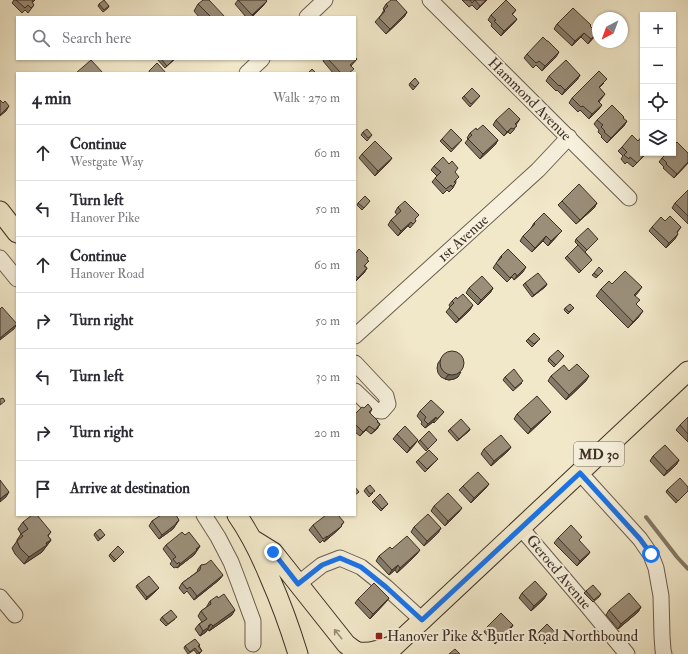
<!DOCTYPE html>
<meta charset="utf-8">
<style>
body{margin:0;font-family:"IM FELL Double Pica",serif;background:#f2f2f3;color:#2b2b33}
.controls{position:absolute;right:12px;top:12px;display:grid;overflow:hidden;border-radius:0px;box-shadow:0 1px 3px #0004}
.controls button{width:36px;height:36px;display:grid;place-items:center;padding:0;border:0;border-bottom:1px solid #e1e1e2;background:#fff;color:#2b2b33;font:20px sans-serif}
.compass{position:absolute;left:592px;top:12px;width:36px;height:36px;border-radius:50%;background:#fff;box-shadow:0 1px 3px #0004;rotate:221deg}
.stop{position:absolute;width:12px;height:12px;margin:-9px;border:3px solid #1a73e8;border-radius:50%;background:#fff}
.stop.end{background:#1a73e8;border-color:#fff;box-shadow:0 1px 4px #0008}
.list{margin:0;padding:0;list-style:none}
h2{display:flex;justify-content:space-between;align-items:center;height:52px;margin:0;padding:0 16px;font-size:17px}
h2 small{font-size:13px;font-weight:400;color:#7c7c81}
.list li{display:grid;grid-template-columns:26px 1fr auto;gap:12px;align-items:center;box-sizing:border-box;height:56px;padding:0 16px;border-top:1px solid #e1e1e2}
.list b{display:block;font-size:15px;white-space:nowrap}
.list p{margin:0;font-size:13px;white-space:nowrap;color:#7c7c81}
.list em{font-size:13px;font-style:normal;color:#7c7c81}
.icon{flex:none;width:22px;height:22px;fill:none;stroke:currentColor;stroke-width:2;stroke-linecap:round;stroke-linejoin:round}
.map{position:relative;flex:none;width:688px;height:654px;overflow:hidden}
.search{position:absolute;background:#fff;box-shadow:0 1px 3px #0004;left:16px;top:16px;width:340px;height:44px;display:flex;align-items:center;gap:10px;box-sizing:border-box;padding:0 14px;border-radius:0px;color:#7c7c81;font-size:15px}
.panel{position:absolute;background:#fff;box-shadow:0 1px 3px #0004;left:16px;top:72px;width:340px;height:444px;border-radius:0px}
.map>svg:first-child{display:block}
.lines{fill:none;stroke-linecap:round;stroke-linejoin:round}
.stream{stroke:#857866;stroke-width:4}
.minor-casing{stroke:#6b5d4e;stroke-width:17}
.major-casing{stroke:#3e2f25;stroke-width:21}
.minor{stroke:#f6f0dc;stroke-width:15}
.major{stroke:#f1e8c9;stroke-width:19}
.wall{fill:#857b69;stroke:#3e2f25}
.shaded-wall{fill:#6c6455;stroke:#3e2f25}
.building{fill:#9b8f7a;stroke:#3e2f25}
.oneway{stroke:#988c77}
.route{stroke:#1a73e8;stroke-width:5}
.poi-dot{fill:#8f2418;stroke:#f6f0dc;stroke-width:1.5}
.labels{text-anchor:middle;stroke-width:4;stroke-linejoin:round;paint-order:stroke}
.shield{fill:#f6f0dc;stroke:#75695c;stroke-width:1}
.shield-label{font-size:14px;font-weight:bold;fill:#3e2f25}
.street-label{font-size:15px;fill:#3e2f25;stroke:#f6f0dc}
.poi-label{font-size:15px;fill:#3e2f25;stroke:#f6f0dc;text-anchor:start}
</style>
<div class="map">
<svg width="688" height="654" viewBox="0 0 688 654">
<rect width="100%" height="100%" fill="#f1e8c9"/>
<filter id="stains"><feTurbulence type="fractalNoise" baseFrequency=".005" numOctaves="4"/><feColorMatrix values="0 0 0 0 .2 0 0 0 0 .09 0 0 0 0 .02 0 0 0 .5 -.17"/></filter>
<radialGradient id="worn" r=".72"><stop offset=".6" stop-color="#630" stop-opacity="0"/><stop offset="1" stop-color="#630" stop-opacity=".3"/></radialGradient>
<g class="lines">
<!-- stream -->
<path class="stream" d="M646,517L677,557L688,569"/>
<!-- minor casing -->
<g class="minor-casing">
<path id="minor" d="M430,0L629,198
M307,17L325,0
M247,73L262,59
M0,258L17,279
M355,336L538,170L569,137
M355,363L386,396L388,404L382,411L375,410L355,391
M580,473L640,539L651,555L656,568L661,596L662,636L663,650L664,654
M204,515L218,537L231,562L239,583L253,621V644
M521,528L584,602L627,654
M298,584L322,565L340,558L361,567L386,587L422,620
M0,597L15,615"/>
</g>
<!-- major casing -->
<g class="major-casing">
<path id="major" d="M0,211L17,233
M237,515C251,535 261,556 270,578C281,603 290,628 298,654
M252,539L273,552L346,644C350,647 354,651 359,652C371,654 386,648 396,644
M386,654L688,371"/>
</g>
<!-- minor -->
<use href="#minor" class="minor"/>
<!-- major -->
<use href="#major" class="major"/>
</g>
<!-- wall -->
<path class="wall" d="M14,0H35L32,3L34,5L28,13L25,10L22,13L12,3Z
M238,0H266L263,6L252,17H246L235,4Z
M462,0H487L477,10L472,5L469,7Z
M99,4L109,6L108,8L103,12L98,6Z
M198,4L225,17H199L194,11Z
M386,4L407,12L404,17L386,34L375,22L381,15L384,10L383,9Z
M516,10L512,15L517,19L513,24L501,36L491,26L492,24L488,20L491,15Z
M557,24L590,26L597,33L594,37L588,44L581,37L572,46L554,29Z
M527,54L556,57L542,71L536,65L533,68L524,58Z
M157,59H175L165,68Z
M324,59H357L351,66L350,73H333L323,61Z
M580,75L577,80L562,95L557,90L556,91L546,81L549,76Z
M410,83H419L413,90L409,85Z
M604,83L599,88L605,94L599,102V109L589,119L580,110L578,112L569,103L572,98Z
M464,96H480L470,107L462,98Z
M623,118L624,126L607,143L601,137L602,136L598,132L599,130L594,124L597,120Z
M520,119L516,125L514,130L510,134L508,132L504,136L493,125L496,120Z
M477,130L498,140L495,145L480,159L465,143L468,139L467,138L470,133Z
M363,132L372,135L367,141L361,135Z
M442,139L462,140L451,152L440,141Z
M622,147L643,153H647L633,167L627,162L625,164L621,159L623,156L618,151Z
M688,153V163L674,178L663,168L664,167L659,162L662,158Z
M362,154L392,158L388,163L375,176L359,158Z
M434,166L455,173L456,182L453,188L449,192L447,190L443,194L432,182L437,176L431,170Z
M688,191V224L672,208L675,203Z
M370,201L362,210L357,205L358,203Z
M562,201L597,203L594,208L576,224L558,205Z
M398,207L416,221L410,228L408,226L398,236L388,225L391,220L397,215L395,212Z
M665,221L681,227L677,233L675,239L666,248L649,231L652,227Z
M534,223L558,235L548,246L543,241L532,252L520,241L523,236L532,228H531Z
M576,239H598L585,252L592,260L579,273L565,258L578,245L575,242Z
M355,254L367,268L364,273L355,282Z
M501,256L523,272L514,280L512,277L507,282L493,268Z
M594,273H601L596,278L592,275Z
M525,283L547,284L545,287L532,297L523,285Z
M612,284L637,294L635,296L638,318L628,328L596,296L601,289Z
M469,288H493L490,293L478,305L466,293Z
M452,301L470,310L456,323L446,312L450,307L449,305Z
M565,308H574L568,314L564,310Z
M528,339L538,341L532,347L526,341Z
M444,355L458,377L454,379L449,380L445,379L441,377L438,373L437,368L438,363Z
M564,356L554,367L548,361L549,358Z
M569,371L586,381L566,400L548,381L551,376Z
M505,377L522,383L513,391L503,380Z
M364,408L372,409L370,413L380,424L377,429L371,434L366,430L360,436L355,432V414Z
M420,411L444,412L434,423L433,422L425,428L421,424L422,422L417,416Z
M551,412L547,416L528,434L514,419L517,414Z
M688,417V442L676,430L680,425Z
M450,429H470L469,431L457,441L448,431Z
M397,434L415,444L407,453L393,439Z
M420,440H437L426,451L418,442Z
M511,447L508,451L491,466L481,454L484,449Z
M653,456L679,460L676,465L664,476L650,461Z
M438,459L425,472L416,462L418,460Z
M463,486L486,488L471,503L459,490Z
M688,487L676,503L666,492L667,490Z
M366,488L373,493L369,497L364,491Z
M374,500L388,504L381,511L372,502Z
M434,506L459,512L445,526L431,511Z
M179,520L173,529L159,539L149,526L152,521Z
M23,522L51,532L48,536L51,540L42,552L24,564L15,554L12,548L17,541V540L21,534L18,529Z
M313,525L341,526H342L338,530L324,542L323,540L320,543L309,530Z
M414,527L441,528L438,533L424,546L411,532Z
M95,533L105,535L103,537L98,541L94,535Z
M185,535L200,546L194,555L177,568L176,567L174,568L170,564L172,561L163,549L166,545Z
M558,538L590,552L587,556L577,566L554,543Z
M392,549L417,554L397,573L395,570L389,575L376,561L379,556Z
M124,552L114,562L109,556L110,554Z
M201,565L223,575L219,580L194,600L187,591L184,594L179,588L182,583L197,572L198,569Z
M137,585L159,588L157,590L146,600L136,587Z
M586,591L601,594L599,597L593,602L584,593Z
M522,593L544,599L531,611L519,598Z
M389,598L386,602L370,619L355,603L358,599Z
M210,601L232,615L209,631L208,629L206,632L200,636L195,629L199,624L202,622L198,616L201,611L207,607V606Z
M641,607L638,612L618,629L606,615L609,610Z
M162,617L175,619L166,626L160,620Z
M513,625L510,630L495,644L484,632L487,627Z
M539,632L556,633L545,644L537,635Z
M200,645L199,646L202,651L199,654H197L194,650L188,654L184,648L185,646Z"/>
<!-- shaded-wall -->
<path class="shaded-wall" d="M486,0H487L477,10L480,6Z
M267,1L263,6L252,17H251Z
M407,12L404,17L386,34L390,29Z
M517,19L513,24L501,36L504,31Z
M584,33L581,37L572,46L575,41Z
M597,33L594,37L588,44L591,39Z
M559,52L556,57L542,71L545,66Z
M580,75L577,80L562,95L565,90Z
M602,105L599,109L589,119L592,114Z
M9,106L6,111L0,116V115Z
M627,121L624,126L607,143L611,138Z
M511,128L508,132L504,136L507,132Z
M498,140L495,145L480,159L483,154Z
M392,158L388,163L375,176L378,171Z
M688,162V163L674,178L677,174Z
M597,203L594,208L576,224Z
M411,222L408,226L398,236L401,231Z
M562,231L558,235L548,246L551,241Z
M678,234L675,239L666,248L669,243Z
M546,236L543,241L532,252L535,248Z
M526,267L523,272L514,280L517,276Z
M367,268L364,273L355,282L358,278Z
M547,284L545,287L532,297L534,295Z
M642,287L637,294L629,301L634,295Z
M493,288L490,293L478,305L481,300Z
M473,305L470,310L456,323L459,319Z
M643,311L638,318L628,328L633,322Z
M17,324L14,329L0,340V338Z
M461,372L458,377L454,379L449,380L445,379L448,375Z
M589,376L586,381L566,400L569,395Z
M551,412L547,416L528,434L531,429Z
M436,417L433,422L425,428L428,424Z
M380,424L377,429L371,434L375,430Z
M369,426L366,430L360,436L363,432Z
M470,429L469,431L457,441L459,439Z
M418,440L415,444L407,453L410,448Z
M511,447L508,451L491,466L494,461Z
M679,460L676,465L664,476L667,471Z
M489,484L486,488L471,503L474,498Z
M9,492L6,497L0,502V499Z
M462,508L459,512L445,526L448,521Z
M179,520L173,529L159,539L162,535Z
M344,522L338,530L324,542L327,537Z
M441,528L438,533L424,546L427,541Z
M51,540L42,552L24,564L29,557Z
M200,546L194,555L177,568L180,564Z
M420,550L417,554L397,573L400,568Z
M590,552L587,556L577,566L580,561Z
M398,565L395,570L389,575L392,570Z
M223,575L219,580L194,600L197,596Z
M159,588L157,590L146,600L147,597Z
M547,594L544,599L531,611L534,606Z
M389,598L386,602L370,619L373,614Z
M641,607L638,612L618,629L621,624Z
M235,610L232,615L209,631L213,626Z
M211,624L206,632L200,636L203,631L208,626Z
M513,625L510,630L495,644L498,639Z"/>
<!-- building -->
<path class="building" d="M16,0H33L32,2L34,5L31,8L28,5L25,8Z
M104,0L109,6L104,10L99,4Z
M203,0H209L225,17H209L210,16L198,4Z
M238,0H266L267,1L252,15Z
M391,0H396L407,12L390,29L379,18L385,11L384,10L388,6L386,4Z
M470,0H486L480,6L475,0L472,3Z
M506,0L516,10L512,14L517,19L504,31L494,21L496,20L491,15Z
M573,8L591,25L590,26L597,33L591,39L584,33L575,41L557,24Z
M543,37L547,41H548L559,52L545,66L539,61L536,63L527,54Z
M355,57L357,59L350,65L354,69L349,73H341L328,59H355Z
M161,59H174L167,66Z
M91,60L103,73H76Z
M566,60L580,75L565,90L560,85L559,86L549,76Z
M157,63L166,73H150L149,71Z
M312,69L316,73H308Z
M599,71L607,79L599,87L605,94L598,101L602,105L592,114L583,106L581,107L572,98Z
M415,78L419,83L415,87L410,83Z
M472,88L480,96L471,104L464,96Z
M0,100L3,103L5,101L9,106L0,115Z
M612,105L624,117L623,118L627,121L611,138L604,132L605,131L601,127L603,125L597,120Z
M509,108L520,119L515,124L517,126L513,129L511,128L507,132L496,120Z
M483,125L498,140L483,154L468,139L472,135L470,133L476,128L477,130Z
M367,129L372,135L368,138L363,132Z
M451,129L462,140L452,149L442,139Z
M632,135L638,141L643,135V153H646L637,163L630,157L629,159L624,155L627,152L622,147Z
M375,141L392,158L378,171L362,154Z
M677,142L688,153V162L677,174L666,164L667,163L662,158L667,153H673V146Z
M443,157L449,164L452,161L458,168L455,172L459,177L454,182L456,183L452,187L451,185L446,189L435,178L441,172L434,166Z
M579,184L597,203L580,220L562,201Z
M688,190V216L675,203Z
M365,196L370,201L364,208L358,203Z
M405,201L419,215L415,219L416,221L413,224L411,222L401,231L391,220L401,211L398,207Z
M544,213L562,231L551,241L546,236L535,248L523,236L535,224L534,223Z
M670,216L681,227L677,232L678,234L669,243L652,227L661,217L665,221Z
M588,228L598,239L587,250L576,239Z
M578,245L592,260L581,271L567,256Z
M359,249L368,258L367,260L369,261L364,266L367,268L358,278L355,275V254Z
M508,249L526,267L517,276L515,273L510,278L496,263L502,257L501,256Z
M599,267L603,271L598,276L594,273Z
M625,271L642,287L634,295L640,300L636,304L643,311L633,322L601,289L609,281L612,284Z
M538,273L547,284L534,295L525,283Z
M482,276L493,288L481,300L469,288Z
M463,294L473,305L459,319L449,308L454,303L452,301L456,297L457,299Z
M570,304L574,308L569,312L565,308Z
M2,307L17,324L0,338V309Z
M534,333L540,339L534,344L528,339Z
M558,350L564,356L556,365L549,358Z
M440 363a12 12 0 1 1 24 0a12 12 0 1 1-24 0Z
M577,364L589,376L569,395L551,376L564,365L569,371Z
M514,369L523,381L515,388L505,377Z
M537,396L551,412L531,429L517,414Z
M3,398L5,401L0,405V399Z
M431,400L444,412L437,419L436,417L428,424L424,420L426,417L420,411Z
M368,404L372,409L369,412L378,421L377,422L380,424L375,430L369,426L363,432L355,424V414L362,407L364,408Z
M688,417V434L680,425Z
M461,419L470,429L459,439L450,429Z
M405,426L418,440L410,448L397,434Z
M429,431L437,440L428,449L420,440Z
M501,435L511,447L494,461L484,449Z
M665,445L679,460L667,471L653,456Z
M429,450L438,459L427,469L418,460Z
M478,472L489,484L474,498L463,486Z
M680,478L688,487V491L678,501L667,490Z
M0,480L9,492L0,499Z
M370,485L375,491L370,494L366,488Z
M355,487L359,492L355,495Z
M448,493L462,508L448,521L434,506Z
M380,494L388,504L382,509L374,500Z
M428,514L441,528L427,541L414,527Z
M32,515H37L51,532L48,535V536L51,540L46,543L47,545L29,557L20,548L17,541L23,536L21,534L28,529L23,522Z
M161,515H176L179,520L176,523V524L162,535L152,521Z
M326,515H338L344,522L341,525L342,526L327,537V536L323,539L313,525Z
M571,525L582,537L579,540L590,552L580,561L558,538Z
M100,529L105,535L100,539L95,533Z
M182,532L185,535L189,532L200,546L196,549L197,550L180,564L179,562L177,564L173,559L176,557L166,545Z
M407,536L420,550L400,568L398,565L392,570L379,556L390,547L392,549Z
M118,546L124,552L116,560L110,554Z
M211,560L223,575L197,596L190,587L187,589L182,583L200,570L201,565L206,564Z
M149,576L159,588L147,597L137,585Z
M535,581L547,594L534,606L522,593Z
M374,583L389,598L373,614L358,599Z
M593,585L601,594L594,600L586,591Z
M629,593L641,607L621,624L609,610Z
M224,594L235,610L213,626L211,624L208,626L209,627L203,631L199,624L207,619L201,611L211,604L210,601L217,596L218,598Z
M171,610L177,617L168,624L162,617Z
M501,613L513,625L498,639L487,627Z
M547,624L556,633L547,641L539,632Z
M195,639L200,645L198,646L202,651L199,653L195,648L190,652L185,646Z
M455,649L460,654H449Z"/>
<!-- one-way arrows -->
<defs><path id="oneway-shaft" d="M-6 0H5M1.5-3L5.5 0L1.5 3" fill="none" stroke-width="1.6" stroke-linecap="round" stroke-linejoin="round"/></defs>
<use class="oneway" href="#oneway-shaft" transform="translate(338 634) rotate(-129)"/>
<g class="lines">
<!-- route -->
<path class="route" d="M273,552L298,584L322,565L340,558L361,567L386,587L422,620L580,473L640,539L651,554"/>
</g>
<!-- markers -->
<rect class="poi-dot" x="375" y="632" width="8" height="8" rx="2"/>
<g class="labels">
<!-- shield labels -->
<rect class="shield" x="574" y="442" width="50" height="24" rx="3"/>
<g class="shield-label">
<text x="599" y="459">MD 30</text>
</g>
<!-- street labels -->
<g class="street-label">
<text transform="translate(530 99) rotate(45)" y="5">Hammond Avenue</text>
<text transform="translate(463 238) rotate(-42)" y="5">1st Avenue</text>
<text transform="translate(559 572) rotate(50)" y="5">Geroed Avenue</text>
</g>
<!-- poi labels -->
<g class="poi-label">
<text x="387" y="641">Hanover Pike &amp; Butler Road Northbound</text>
</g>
</g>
<rect width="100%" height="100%" filter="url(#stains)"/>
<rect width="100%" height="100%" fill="url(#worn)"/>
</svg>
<div class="controls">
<button>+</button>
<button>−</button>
<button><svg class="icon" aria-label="locate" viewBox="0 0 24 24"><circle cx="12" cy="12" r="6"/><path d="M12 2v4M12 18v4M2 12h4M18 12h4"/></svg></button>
<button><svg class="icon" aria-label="layers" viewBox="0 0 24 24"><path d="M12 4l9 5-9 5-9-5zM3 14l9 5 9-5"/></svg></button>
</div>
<svg class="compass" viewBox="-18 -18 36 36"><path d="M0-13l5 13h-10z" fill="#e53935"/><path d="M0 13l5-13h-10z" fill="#7c7c81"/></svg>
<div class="stop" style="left:651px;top:554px"></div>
<div class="stop end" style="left:273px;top:552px"></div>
<div class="search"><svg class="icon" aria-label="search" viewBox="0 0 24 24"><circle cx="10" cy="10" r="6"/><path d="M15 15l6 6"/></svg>Search here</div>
<section class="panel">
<h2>4 min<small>Walk · 270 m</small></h2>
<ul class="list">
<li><svg class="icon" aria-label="ahead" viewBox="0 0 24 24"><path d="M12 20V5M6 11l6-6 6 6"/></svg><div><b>Continue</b><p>Westgate Way</p></div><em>60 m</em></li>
<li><svg class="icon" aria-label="left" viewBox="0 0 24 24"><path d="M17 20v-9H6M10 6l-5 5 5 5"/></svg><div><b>Turn left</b><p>Hanover Pike</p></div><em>50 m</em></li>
<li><svg class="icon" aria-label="ahead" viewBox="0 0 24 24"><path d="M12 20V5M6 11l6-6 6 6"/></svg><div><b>Continue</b><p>Hanover Road</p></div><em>60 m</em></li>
<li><svg class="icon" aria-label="right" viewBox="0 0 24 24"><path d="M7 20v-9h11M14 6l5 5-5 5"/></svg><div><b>Turn right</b></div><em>50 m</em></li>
<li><svg class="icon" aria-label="left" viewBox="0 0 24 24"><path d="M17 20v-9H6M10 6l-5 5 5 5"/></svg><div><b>Turn left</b></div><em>30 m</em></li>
<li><svg class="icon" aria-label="right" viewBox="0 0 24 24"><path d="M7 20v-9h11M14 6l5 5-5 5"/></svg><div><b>Turn right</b></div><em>20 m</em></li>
<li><svg class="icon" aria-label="arrive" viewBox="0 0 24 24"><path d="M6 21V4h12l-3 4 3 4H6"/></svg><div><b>Arrive at destination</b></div></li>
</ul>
</section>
</div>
